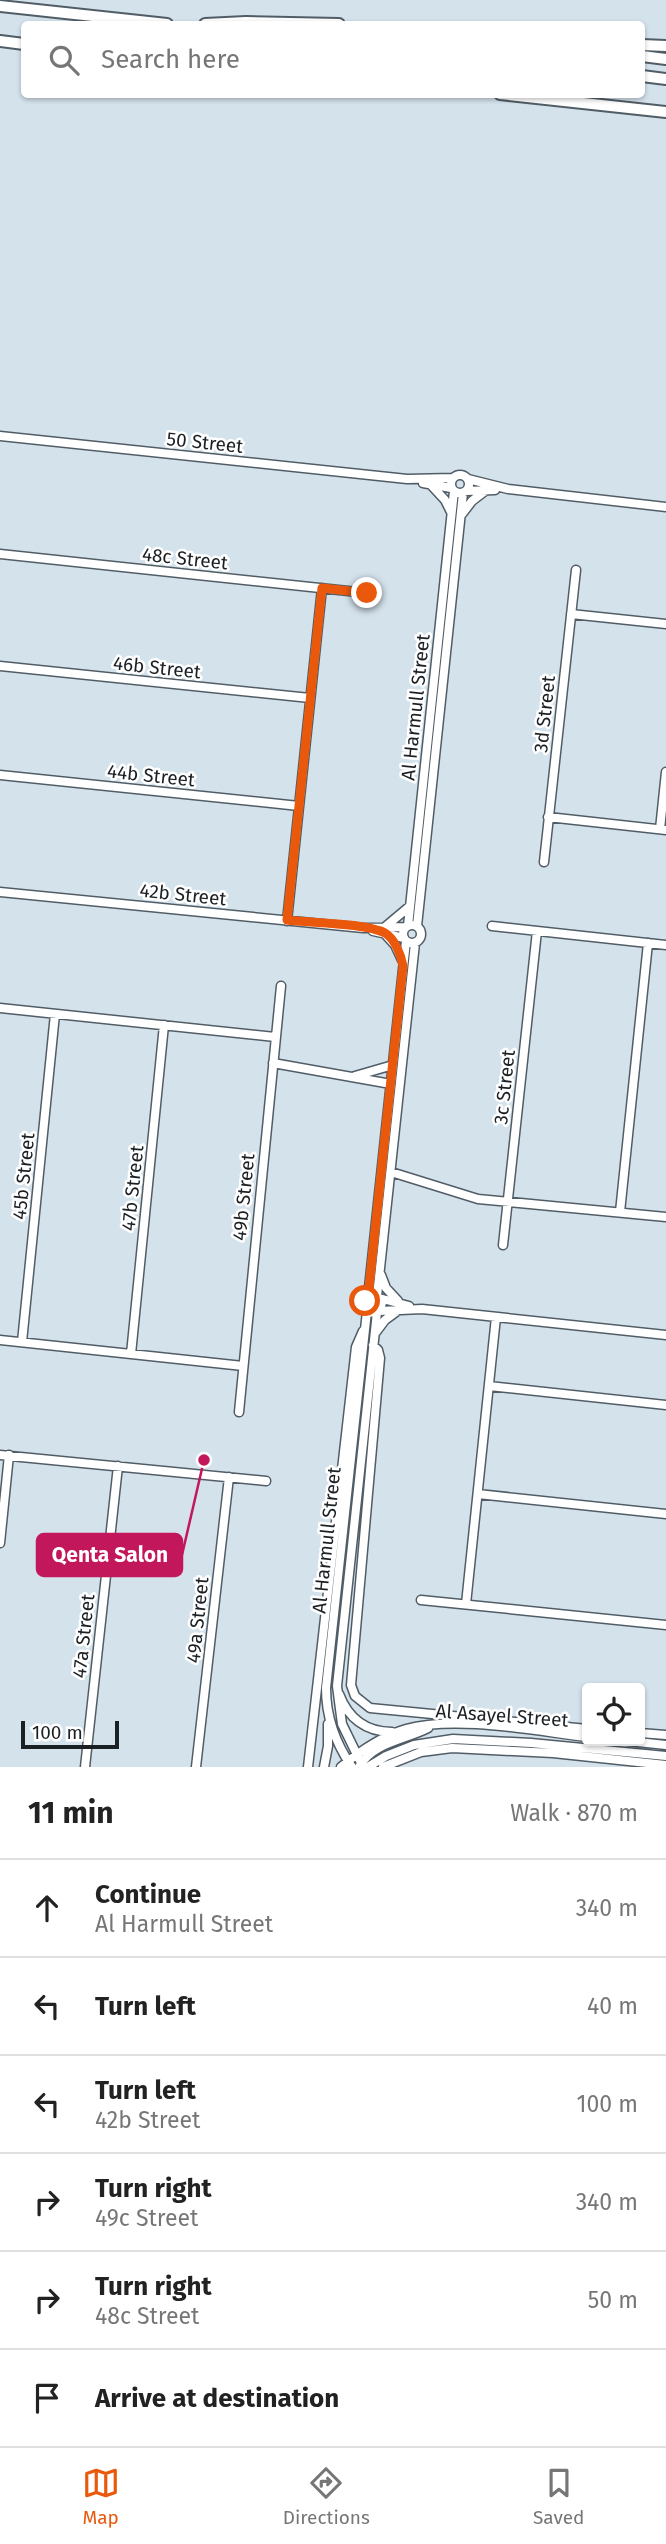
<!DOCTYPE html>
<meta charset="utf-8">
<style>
body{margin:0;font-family:"Fira Sans",sans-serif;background:#f6f6f6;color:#222}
.controls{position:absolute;right:21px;bottom:21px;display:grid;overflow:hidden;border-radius:7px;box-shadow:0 2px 5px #0004}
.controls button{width:63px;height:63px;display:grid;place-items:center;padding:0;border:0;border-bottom:2px solid #e0e0e0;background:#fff;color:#222;font:35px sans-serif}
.scale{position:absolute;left:21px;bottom:18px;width:98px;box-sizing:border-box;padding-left:7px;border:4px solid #1b2024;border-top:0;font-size:19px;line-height:24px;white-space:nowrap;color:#1b2024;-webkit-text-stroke:5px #fff;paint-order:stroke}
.stop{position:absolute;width:21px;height:21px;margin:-16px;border:5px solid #ea580c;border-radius:50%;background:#fff}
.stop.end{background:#ea580c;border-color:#fff;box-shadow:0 2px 7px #0008}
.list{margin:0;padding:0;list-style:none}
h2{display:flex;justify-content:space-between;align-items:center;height:91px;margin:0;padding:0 28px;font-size:30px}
h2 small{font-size:23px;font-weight:400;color:#767676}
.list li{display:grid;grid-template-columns:46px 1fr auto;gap:21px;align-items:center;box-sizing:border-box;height:98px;padding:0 28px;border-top:2px solid #e0e0e0}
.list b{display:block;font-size:26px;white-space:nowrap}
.list p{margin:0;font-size:23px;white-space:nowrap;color:#767676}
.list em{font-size:23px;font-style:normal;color:#767676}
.icon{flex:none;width:38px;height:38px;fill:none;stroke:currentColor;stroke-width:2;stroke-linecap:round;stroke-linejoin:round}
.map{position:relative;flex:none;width:666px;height:1767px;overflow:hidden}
.search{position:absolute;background:#fff;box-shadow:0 2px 5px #0004;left:21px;right:21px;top:21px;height:77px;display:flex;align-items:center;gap:18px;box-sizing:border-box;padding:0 24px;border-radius:7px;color:#767676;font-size:26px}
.sheet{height:679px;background:#fff}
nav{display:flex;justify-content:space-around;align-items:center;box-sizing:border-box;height:98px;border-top:2px solid #e0e0e0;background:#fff;font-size:19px;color:#767676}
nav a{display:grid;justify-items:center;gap:4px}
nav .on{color:#ea580c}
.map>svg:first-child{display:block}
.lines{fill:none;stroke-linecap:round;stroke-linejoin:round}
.minor-casing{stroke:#515d66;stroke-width:11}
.highway-casing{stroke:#515d66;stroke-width:14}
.minor{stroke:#fff;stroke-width:8}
.highway{stroke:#fff;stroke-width:10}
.route{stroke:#ea580c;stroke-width:9}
.labels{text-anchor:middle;stroke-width:5;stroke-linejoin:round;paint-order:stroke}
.street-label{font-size:19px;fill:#1b2024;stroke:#fff}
.leader{fill:none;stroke:#c2185b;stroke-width:2.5}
.callout-dot{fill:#c2185b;stroke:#fff;stroke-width:2.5}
.callout{fill:#c2185b;stroke:#c2185b;stroke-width:2.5}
.callout-label{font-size:21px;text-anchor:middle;font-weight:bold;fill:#fff}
</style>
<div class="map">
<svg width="666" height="1767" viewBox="0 0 666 1767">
<rect width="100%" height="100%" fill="#d4e2ec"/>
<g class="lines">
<!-- minor casing -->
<g class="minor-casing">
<path id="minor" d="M0,436L407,479L453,478
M451 484a9 9 0 1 1 18 0a9 9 0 1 1-18 0Z
M468,479L508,489L666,507
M423,483L451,488
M432,486L445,500L451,512
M466,491L495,490
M462,514L472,501L485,491
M0,554L367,593
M571,614L666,624
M0,666L310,698
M0,775L299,806
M548,817L666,830
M660,829L666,772
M544,862L576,570
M0,892L363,928L406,927
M287,921L322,588
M403 934a9 9 0 1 1 18 0a9 9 0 1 1-18 0Z
M408,926L454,491
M417,926L463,493
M492,926L666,945
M385,927L410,906
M373,931L404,938
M385,934L395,945L402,960
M0,1008L275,1037
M273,1063L391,1084
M355,1076L393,1065
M391,1172L478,1199L666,1217
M620,1212L648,943
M503,1245L537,931
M381,1275L386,1288L398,1301
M377,1296L415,943
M368,1297L406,941
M379,1298L409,1306
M379,1311L422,1309L666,1335
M376,1332L385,1320L396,1312
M0,1340L243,1366
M22,1342L55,1014
M373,1345L378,1350L380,1358L351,1685L355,1696L370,1708L587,1729
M131,1354L164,1025
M489,1386L666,1405
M239,1412L281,986
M0,1455L266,1481
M478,1494L666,1514
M0,1543L9,1455
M421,1600L666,1625
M466,1604L496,1317
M339,1694C348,1718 366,1732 392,1732
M640,1733L666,1735
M628,1741L666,1745
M85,1767L118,1466
M196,1767L229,1477
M308,1767L356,1347L363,1331
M324,1767L328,1746V1724
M341,1767C360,1751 382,1736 406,1729C456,1715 535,1731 587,1737
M352,1767C336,1744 326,1717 326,1688L367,1311L364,1303L369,1296L379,1298L382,1303L379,1311L374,1313L367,1311
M359,1767C373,1742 405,1740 428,1728
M363,1767L342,1724L337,1686L377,1312
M368,1767L386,1756L414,1745L453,1739L531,1743L666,1756
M383,1767L421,1752L452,1748L553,1753L666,1765"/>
</g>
<!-- highway casing -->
<g class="highway-casing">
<path id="highway" d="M0,6L167,24
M205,24L246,22L339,24
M0,41L24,44
M642,45L666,46
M642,56L666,59
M642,76L666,79
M500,94L666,112"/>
</g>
<!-- minor -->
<use href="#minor" class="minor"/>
<!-- highway -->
<use href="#highway" class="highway"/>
</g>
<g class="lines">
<!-- route -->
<path class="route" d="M365,1301L368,1297L403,966C401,955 395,939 385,933C365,923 311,923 287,920L322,588L367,593"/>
</g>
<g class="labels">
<!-- street labels -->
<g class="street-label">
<text transform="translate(205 442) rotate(6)" y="7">50 Street</text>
<text transform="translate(185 558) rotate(6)" y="7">48c Street</text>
<text transform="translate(157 667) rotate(6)" y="7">46b Street</text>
<text transform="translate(415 707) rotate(-84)" y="7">Al Harmull Street</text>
<text transform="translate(544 714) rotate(-84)" y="7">3d Street</text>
<text transform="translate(151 775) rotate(6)" y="7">44b Street</text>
<text transform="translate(183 894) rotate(6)" y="7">42b Street</text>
<text transform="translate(504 1087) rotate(-84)" y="7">3c Street</text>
<text transform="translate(23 1176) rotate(-84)" y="7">45b Street</text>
<text transform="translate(132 1188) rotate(-84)" y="7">47b Street</text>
<text transform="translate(243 1197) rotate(-84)" y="7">49b Street</text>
<text transform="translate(326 1540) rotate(-84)" y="7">Al Harmull Street</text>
<text transform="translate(197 1620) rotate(-84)" y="7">49a Street</text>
<text transform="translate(83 1636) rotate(-84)" y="7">47a Street</text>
<text transform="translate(502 1715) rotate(4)" y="7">Al Asayel Street</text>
</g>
</g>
<!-- callouts -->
<path class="leader" d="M204 1460L182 1555"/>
<circle class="callout-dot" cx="204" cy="1460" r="7"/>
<rect class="callout" x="37" y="1534" width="145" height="42" rx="7"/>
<g class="callout-label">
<text x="110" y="1562">Qenta Salon</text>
</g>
</svg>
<div class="controls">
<button><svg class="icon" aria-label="locate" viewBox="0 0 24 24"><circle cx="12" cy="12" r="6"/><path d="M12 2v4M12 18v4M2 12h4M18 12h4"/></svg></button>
</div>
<div class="scale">100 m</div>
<div class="stop" style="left:365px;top:1301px"></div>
<div class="stop end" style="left:367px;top:593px"></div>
<div class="search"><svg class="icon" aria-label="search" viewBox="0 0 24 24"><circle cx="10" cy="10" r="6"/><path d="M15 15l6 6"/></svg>Search here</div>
</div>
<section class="sheet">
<h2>11 min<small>Walk · 870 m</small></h2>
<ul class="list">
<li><svg class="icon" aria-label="ahead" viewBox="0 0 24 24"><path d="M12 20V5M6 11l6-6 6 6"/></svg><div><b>Continue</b><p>Al Harmull Street</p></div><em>340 m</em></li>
<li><svg class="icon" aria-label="left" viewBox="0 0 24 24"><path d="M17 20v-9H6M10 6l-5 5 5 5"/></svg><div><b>Turn left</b></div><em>40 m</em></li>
<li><svg class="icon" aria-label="left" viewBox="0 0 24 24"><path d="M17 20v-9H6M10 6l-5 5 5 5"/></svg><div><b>Turn left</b><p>42b Street</p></div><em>100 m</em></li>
<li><svg class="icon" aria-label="right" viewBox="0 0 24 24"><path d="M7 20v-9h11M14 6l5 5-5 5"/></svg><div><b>Turn right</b><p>49c Street</p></div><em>340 m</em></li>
<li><svg class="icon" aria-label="right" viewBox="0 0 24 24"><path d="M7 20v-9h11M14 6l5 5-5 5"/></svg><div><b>Turn right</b><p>48c Street</p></div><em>50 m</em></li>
<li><svg class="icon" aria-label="arrive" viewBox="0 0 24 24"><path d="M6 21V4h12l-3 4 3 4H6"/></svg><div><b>Arrive at destination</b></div></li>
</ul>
</section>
<nav>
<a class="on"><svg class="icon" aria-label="map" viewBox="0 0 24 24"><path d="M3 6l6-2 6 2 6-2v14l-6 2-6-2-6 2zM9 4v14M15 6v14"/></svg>Map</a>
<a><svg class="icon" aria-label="directions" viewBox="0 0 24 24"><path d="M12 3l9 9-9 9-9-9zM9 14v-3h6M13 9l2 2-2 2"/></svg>Directions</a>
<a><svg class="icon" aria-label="saved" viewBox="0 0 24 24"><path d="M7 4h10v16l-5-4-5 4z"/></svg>Saved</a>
</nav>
